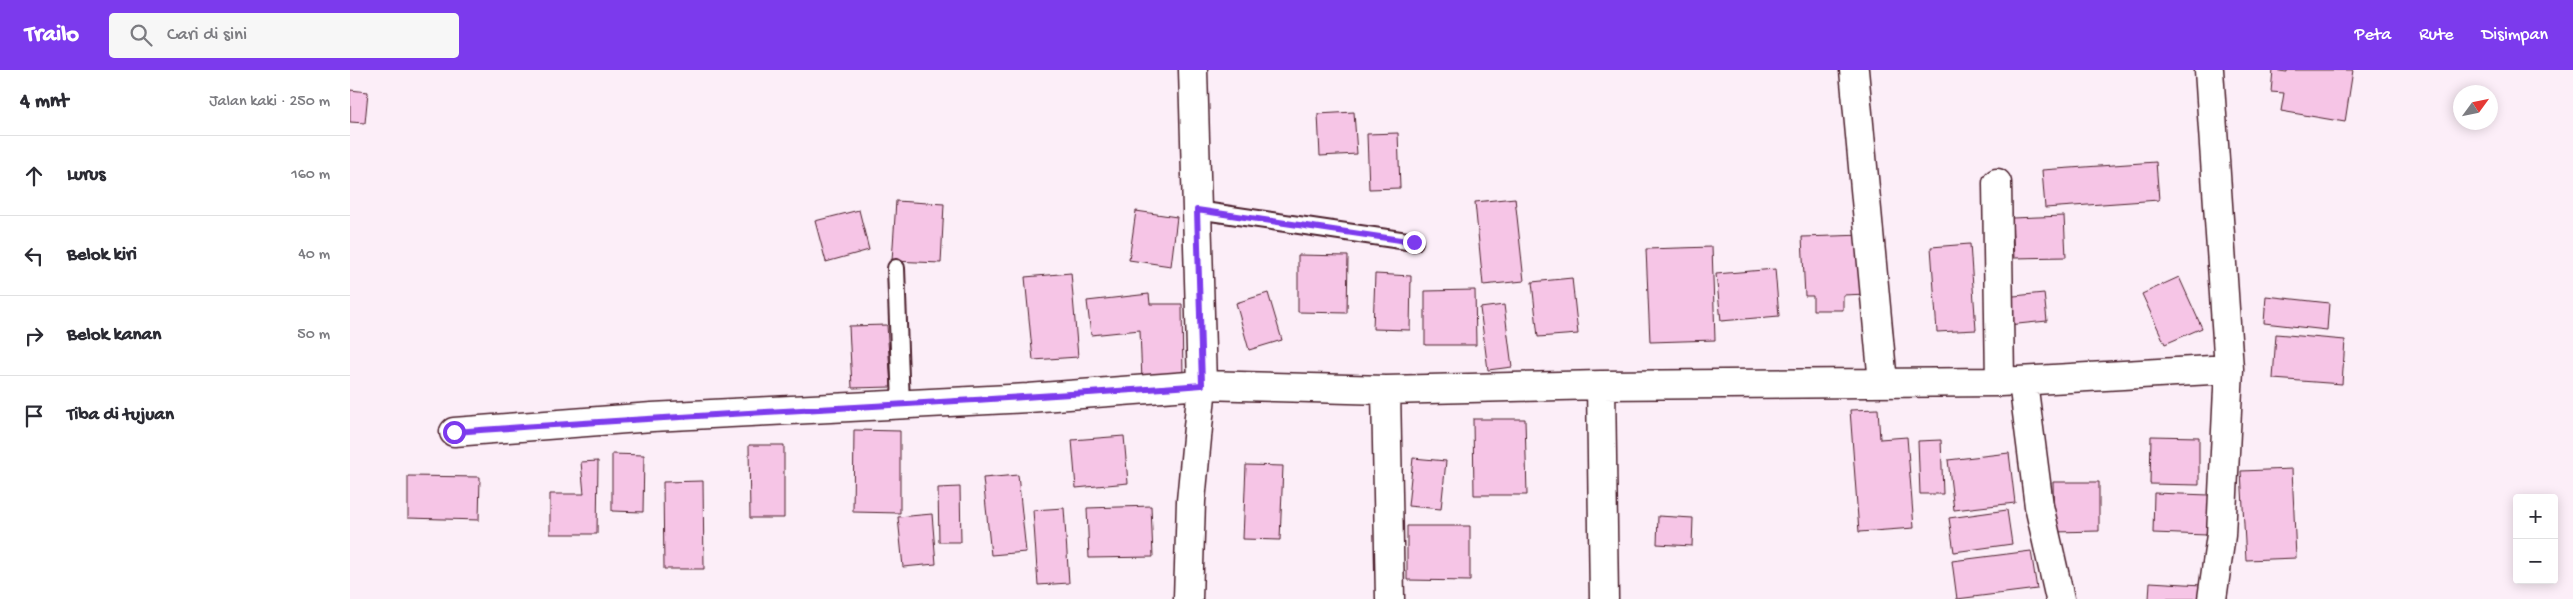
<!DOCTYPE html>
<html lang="id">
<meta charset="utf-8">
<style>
body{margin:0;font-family:"Gochi Hand",sans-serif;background:#f7f7f7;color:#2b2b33}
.controls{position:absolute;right:15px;bottom:15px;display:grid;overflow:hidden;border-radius:5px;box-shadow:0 2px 12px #0003}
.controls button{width:45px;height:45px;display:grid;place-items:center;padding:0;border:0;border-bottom:1px solid #e1e1e2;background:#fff;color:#2b2b33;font:25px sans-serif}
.compass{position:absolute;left:2103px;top:15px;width:45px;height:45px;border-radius:50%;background:#fff;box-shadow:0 2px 12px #0003;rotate:57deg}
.stop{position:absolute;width:15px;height:15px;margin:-11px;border:4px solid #7c3aed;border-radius:50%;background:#fff}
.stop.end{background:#7c3aed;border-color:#fff;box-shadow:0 1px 5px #0008}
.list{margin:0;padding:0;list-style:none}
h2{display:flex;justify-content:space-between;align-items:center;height:65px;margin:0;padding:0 20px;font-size:21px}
h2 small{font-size:16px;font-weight:400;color:#7c7c81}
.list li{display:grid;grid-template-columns:32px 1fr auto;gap:15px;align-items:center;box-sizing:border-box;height:80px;padding:0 20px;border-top:1px solid #e1e1e2}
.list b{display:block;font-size:19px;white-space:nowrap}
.list em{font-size:16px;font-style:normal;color:#7c7c81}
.icon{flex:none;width:28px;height:28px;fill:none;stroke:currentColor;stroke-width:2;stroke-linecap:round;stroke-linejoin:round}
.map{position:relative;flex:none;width:2223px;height:529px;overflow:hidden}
header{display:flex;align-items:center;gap:30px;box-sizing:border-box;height:70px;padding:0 25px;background:#7c3aed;color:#fff}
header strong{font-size:24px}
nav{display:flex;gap:28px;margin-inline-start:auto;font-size:18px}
.search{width:350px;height:45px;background:#f7f7f7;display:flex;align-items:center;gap:12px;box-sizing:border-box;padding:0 18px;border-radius:5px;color:#7c7c81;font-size:19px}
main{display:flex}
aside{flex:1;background:#fff}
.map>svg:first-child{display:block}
.building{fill:#f6c5e6;stroke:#4a1f2b}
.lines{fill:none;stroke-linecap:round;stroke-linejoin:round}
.service-casing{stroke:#4a1f2b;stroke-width:20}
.minor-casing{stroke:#4a1f2b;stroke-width:31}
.service{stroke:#fff;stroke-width:16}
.minor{stroke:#fff;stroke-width:28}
.route{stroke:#7c3aed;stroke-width:6}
</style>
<header>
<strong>Trailo</strong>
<div class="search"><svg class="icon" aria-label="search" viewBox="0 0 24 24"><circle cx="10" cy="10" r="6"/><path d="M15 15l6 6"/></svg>Cari di sini</div>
<nav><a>Peta</a><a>Rute</a><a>Disimpan</a></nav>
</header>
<main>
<aside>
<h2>4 mnt<small>Jalan kaki · 250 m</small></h2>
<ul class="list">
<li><svg class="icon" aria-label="ahead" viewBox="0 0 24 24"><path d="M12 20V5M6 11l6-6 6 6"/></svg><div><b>Lurus</b></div><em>160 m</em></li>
<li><svg class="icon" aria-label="left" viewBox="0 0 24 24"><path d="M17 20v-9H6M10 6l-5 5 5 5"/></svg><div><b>Belok kiri</b></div><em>40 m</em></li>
<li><svg class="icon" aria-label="right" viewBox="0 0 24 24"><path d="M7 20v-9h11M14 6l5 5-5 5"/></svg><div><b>Belok kanan</b></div><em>50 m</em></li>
<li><svg class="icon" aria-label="arrive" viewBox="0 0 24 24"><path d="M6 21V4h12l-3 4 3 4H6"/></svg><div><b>Tiba di tujuan</b></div></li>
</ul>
</aside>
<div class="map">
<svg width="2223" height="529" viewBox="0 0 2223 529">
<rect width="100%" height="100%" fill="#fceef8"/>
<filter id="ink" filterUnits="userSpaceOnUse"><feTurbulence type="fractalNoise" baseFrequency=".02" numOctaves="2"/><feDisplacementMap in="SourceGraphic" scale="10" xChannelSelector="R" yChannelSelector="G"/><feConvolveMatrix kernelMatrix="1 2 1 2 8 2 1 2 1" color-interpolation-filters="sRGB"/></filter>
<g filter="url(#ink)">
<!-- building -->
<path class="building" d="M1923,0L1937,2V0H2003L1995,52L1931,41L1934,23L1921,22Z
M0,20L18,22L15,53L0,52Z
M1004,42L1007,84L970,86L968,44Z
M1048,63L1050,118L1019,119L1017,64Z
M1806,92L1809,130L1695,138L1692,100Z
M1165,128L1174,211L1133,215L1125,132Z
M546,131L594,134L591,193L542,191Z
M509,140L519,180L476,192L465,151Z
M786,141L827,147L821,196L779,190Z
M1714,146L1716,187L1664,188L1662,148Z
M1515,165L1517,224L1493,225V240H1463V226H1455L1452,167Z
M1620,174L1626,260L1587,262L1581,177Z
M1362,177L1365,270L1300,272L1296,179Z
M948,185L998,186L997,243L948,242Z
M1425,199L1429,246L1371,251L1366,204Z
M721,203L728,287L683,290L675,207Z
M1025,204L1061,206L1060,260L1023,259Z
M1829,207L1852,258L1815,274L1792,224Z
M1222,208L1228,264L1188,267L1182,212Z
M1125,220L1126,275H1075V221Z
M918,223L932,270L899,280L886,233Z
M1694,223L1697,251L1658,255L1654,227Z
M799,224L800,234H832L833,310L792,311L790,260L741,265L737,231Z
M1916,226L1979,233L1977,260L1914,253Z
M1154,235L1162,297L1138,300L1130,238Z
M537,255L541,317L502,318L499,256Z
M1926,264L1995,270L1992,314L1923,309Z
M1528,339L1530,369L1557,367L1564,458L1509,462L1500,340Z
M1123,349H1175L1177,425H1124Z
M504,360L550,361V443L503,442Z
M774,366L778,413L726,418L722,370Z
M1801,366L1849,367V415L1800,414Z
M1591,370L1593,424H1570L1568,371Z
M399,375H434V448H400Z
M1659,383L1665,433L1604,440L1598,390Z
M262,384L294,385L293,442L262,441Z
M1063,388L1096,391L1091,439L1058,436Z
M248,391L247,464H200V424H234L231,392Z
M896,395L933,396L930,470L893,469Z
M1942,399L1946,488L1896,490L1891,401Z
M668,405L676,482L641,485L633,408Z
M58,406L130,407L129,450L58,448Z
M353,411L354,499H314L313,412Z
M1703,412H1749V461L1704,462Z
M610,417L611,472H589L588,418Z
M1804,423L1859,425L1857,465L1803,463Z
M801,436L803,487L739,488L737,438Z
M714,438L719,513L688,515L683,440Z
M1657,440L1662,474L1604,482L1599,448Z
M582,444L586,494L553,497L548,447Z
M1308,446L1343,448L1342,476L1307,474Z
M1057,456H1120V511L1057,510Z
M1681,481L1687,519L1607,529L1602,491Z
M1800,512L1852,515L1851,529H1799Z"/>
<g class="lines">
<!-- service casing -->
<g class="service-casing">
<path id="service" d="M847,140L1064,172
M546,198L551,335"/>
</g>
<!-- minor casing -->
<g class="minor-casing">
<path id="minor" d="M1504,0L1533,313
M1647,113L1650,312
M1673,312L1689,436L1710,529
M1251,315L1254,529
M1036,320L1040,529
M104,362L302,347L678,328L852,315L1036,320L1251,315L1650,312L1879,299L1859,0
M838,529L841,431L852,315L843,0
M1862,529L1871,465L1879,299"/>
</g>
<!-- service -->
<use href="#service" class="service"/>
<!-- minor -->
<use href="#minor" class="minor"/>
</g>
</g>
<g class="lines" filter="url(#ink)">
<!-- route -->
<path class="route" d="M104,362C353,343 603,334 852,315L847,140L1064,172"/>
</g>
</svg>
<div class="controls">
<button>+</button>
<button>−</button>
</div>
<svg class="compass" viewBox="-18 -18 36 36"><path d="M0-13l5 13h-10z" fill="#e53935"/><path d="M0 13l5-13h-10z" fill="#7c7c81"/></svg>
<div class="stop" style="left:104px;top:362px"></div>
<div class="stop end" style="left:1064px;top:172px"></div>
</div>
</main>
